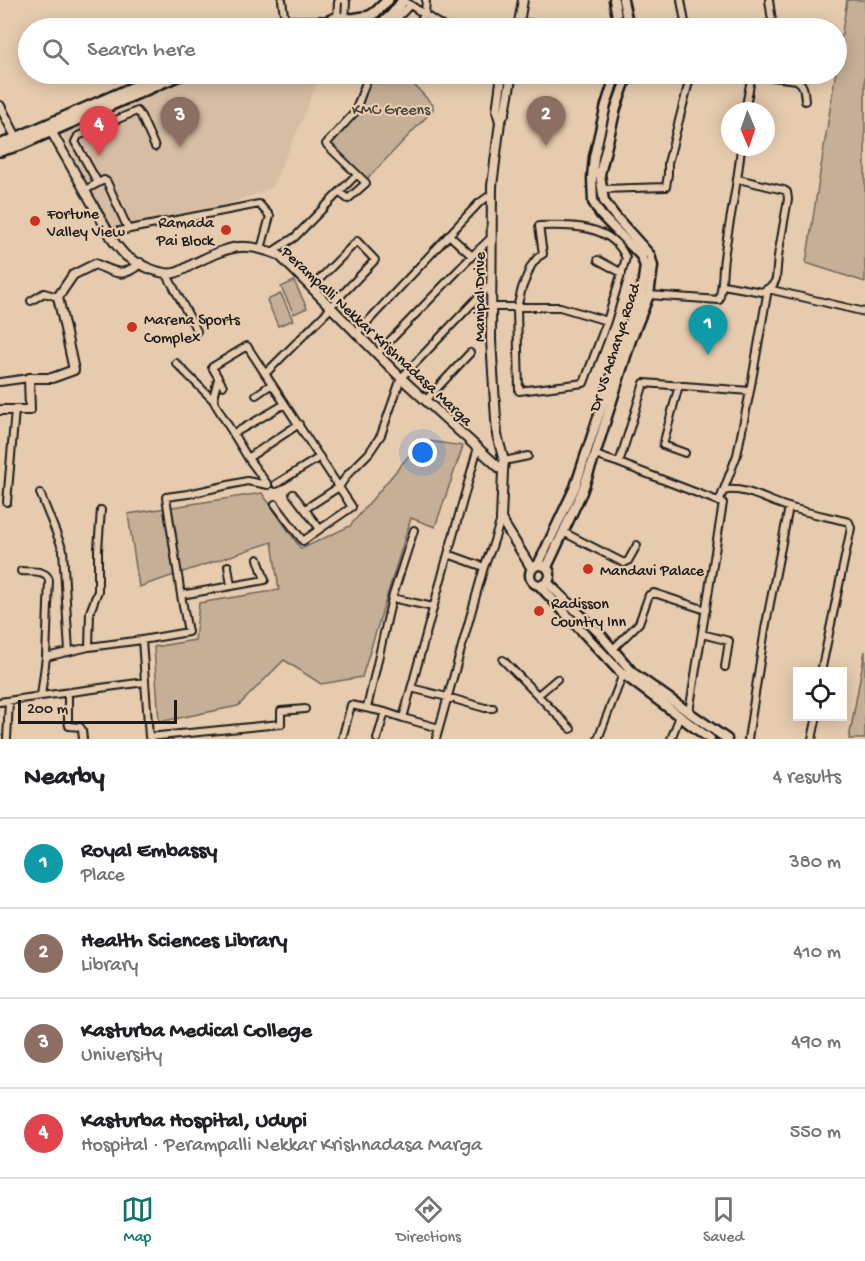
<!DOCTYPE html>
<meta charset="utf-8">
<style>
body{margin:0;font-family:"Gochi Hand",sans-serif;background:#f6f6f6;color:#202124}
.controls{position:absolute;right:18px;bottom:18px;display:grid;overflow:hidden;border-radius:0px;box-shadow:0 3px 15px #0003}
.controls button{width:54px;height:54px;display:grid;place-items:center;padding:0;border:0;border-bottom:2px solid #e0e0e0;background:#fff;color:#202124;font:30px sans-serif}
.compass{position:absolute;left:721px;top:102px;width:54px;height:54px;border-radius:50%;background:#fff;box-shadow:0 3px 15px #0003;rotate:178deg}
.scale{position:absolute;left:18px;bottom:15px;width:159px;box-sizing:border-box;padding-left:6px;border:3px solid #1c1c1c;border-top:0;font-size:16px;line-height:21px;white-space:nowrap;color:#1c1c1c;-webkit-text-stroke:4px #e6cbae;paint-order:stroke}
.you{position:absolute;left:423px;top:453px;width:21px;height:21px;margin:-15px;border:4px solid #fff;border-radius:50%;background:#1a73e8;box-shadow:0 0 0 9px #1a73e833}
.badge{display:grid;place-items:center;width:39px;height:39px;border-radius:50%;background:#0f766e;color:#fff;font-size:20px;font-weight:700}
.pin{position:absolute;translate:-50% -50px;filter:drop-shadow(0 2px 3px #0008)}
.pin::after{content:'';position:absolute;top:32px;width:21px;height:18px;background:inherit;clip-path:polygon(0 0,100% 0,50% 100%)}
.list{margin:0;padding:0;list-style:none}
h2{display:flex;justify-content:space-between;align-items:center;height:78px;margin:0;padding:0 24px;font-size:26px}
h2 small{font-size:20px;font-weight:400;color:#757577}
.list li{display:grid;grid-template-columns:39px 1fr auto;gap:18px;align-items:center;box-sizing:border-box;height:90px;padding:0 24px;border-top:2px solid #e0e0e0}
.list b{display:block;font-size:22px;white-space:nowrap}
.list p{margin:0;font-size:20px;white-space:nowrap;color:#757577}
.list em{font-size:20px;font-style:normal;color:#757577}
.icon{flex:none;width:33px;height:33px;fill:none;stroke:currentColor;stroke-width:2;stroke-linecap:round;stroke-linejoin:round}
.map{position:relative;flex:none;width:865px;height:739px;overflow:hidden}
.search{position:absolute;background:#fff;box-shadow:0 3px 15px #0003;left:18px;right:18px;top:18px;height:66px;display:flex;align-items:center;gap:15px;box-sizing:border-box;padding:0 21px;border-radius:33px;color:#757577;font-size:22px}
.sheet{height:438px;background:#fff}
nav{display:flex;justify-content:space-around;align-items:center;box-sizing:border-box;height:84px;border-top:2px solid #e0e0e0;background:#fff;font-size:16px;color:#757577}
nav a{display:grid;justify-items:center;gap:3px}
nav .on{color:#0f766e}
.map>svg:first-child{display:block}
.built{fill:#d6bda3}
.green{fill:#c5af96;stroke:#706659;stroke-width:1.5}
.lines{fill:none;stroke-linecap:round;stroke-linejoin:round}
.minor-casing{stroke:#1c1c1c;stroke-width:10}
.tertiary-casing{stroke:#1c1c1c;stroke-width:12}
.secondary-casing{stroke:#1c1c1c;stroke-width:13}
.trunk-casing{stroke:#1c1c1c;stroke-width:14}
.minor{stroke:#e6cbae;stroke-width:6}
.tertiary{stroke:#e6cbae;stroke-width:8}
.secondary{stroke:#e6cbae;stroke-width:8}
.trunk{stroke:#e6cbae;stroke-width:9}
.poi-dot{fill:#c8321e;stroke:#e6cbae;stroke-width:2}
.labels{text-anchor:middle;stroke-width:4.5;stroke-linejoin:round;paint-order:stroke}
.park-label{font-size:16px;fill:#46413a;stroke:#e6cbae}
.poi-label{font-size:16px;fill:#1c1c1c;stroke:#e6cbae;text-anchor:start}
.street-label{font-size:16px;fill:#1c1c1c;stroke:#e6cbae}
</style>
<div class="map">
<svg width="865" height="739" viewBox="0 0 865 739">
<rect width="100%" height="100%" fill="#e6cbae"/>
<filter id="ink" filterUnits="userSpaceOnUse"><feTurbulence type="fractalNoise" baseFrequency=".0167" numOctaves="2"/><feDisplacementMap in="SourceGraphic" scale="12" xChannelSelector="R" yChannelSelector="G"/><feConvolveMatrix kernelMatrix="1 2 1 2 8 2 1 2 1" color-interpolation-filters="sRGB"/></filter>
<g filter="url(#ink)">
<!-- built -->
<path class="built" d="M197,74H320L301,123L271,188L214,209L114,227L88,185L62,133L114,107Z"/>
<!-- green -->
<path class="green" d="M847,0H865V282L806,263Z
M369,74H404L433,105V110L365,181L327,144L355,113Z
M294,281L307,308L294,314L281,287Z
M281,294L293,320L278,326L267,300Z
M422,440L463,446L435,527L411,518L362,677L321,684L284,660L238,706L159,722L154,647L195,640L199,603L279,590L272,542L139,587L128,514L262,493L301,549L350,526Z
M865,651V739H849Z"/>
<g class="lines">
<!-- minor casing -->
<g class="minor-casing">
<path id="minor" d="M282,0L285,22
M344,0L346,2L345,18
M403,0L445,28
M681,0L686,28
M769,0L773,28
M337,18L338,2L340,0
M519,22L546,26
M386,28L389,27L410,5
M414,28L425,14L426,0
M748,74L797,80C805,86 804,92 805,101
M745,111L752,74
M98,183L104,180L107,182L128,229
M602,189L666,187L668,174V163L691,74
M85,190L98,183L75,142L78,136L137,111L141,116L155,147
M340,193L348,199L366,183L326,144L355,112L369,74
M109,233L259,204L270,216L261,249
M449,235L479,203L492,194
M272,252L295,237L357,174
M472,256L492,237
M598,260L622,273
M166,273L197,331
M723,285L762,292L773,285L776,279L778,256L788,199L787,192L784,190L738,179
M311,288L357,241L375,260L330,307
M649,295L719,300C723,286 722,272 724,258C729,221 738,184 741,147
M31,301L44,293L58,297
M491,307H560L607,321L626,258C612,224 570,225 539,226L543,254L538,257L531,266L522,288L517,308L519,391L584,383L607,321
M356,334L449,235L472,256L377,354
M176,363L214,401
M265,374L331,308
M218,379L214,394V402L248,458L268,485
M0,382L29,378
M679,385L663,445L685,453
M223,386L212,367L247,346L352,507L320,529L293,494
M750,391L768,289L865,312
M256,395L272,384
M426,400L470,353
M233,434L285,404
M595,455L619,463L723,503L689,712
M248,458L299,424
M504,461L528,456
M619,463L644,383L750,391L737,455L719,502
M276,484L320,457
M724,491C742,485 770,502 788,507C808,513 829,517 849,522L851,528L821,672
M40,493L63,550L69,652
M7,502L15,410
M275,504L303,541L320,529
M305,509L339,487L348,474L369,453L381,435L401,378L491,284
M101,510L98,549V591L90,612L89,647L142,640L149,737L281,724V711L305,709
M414,530L392,598L433,607
M563,532L624,563L628,561L637,545
M448,554L478,447
M228,566L231,586
M21,571C31,572 46,569 49,580L46,657
M181,595L166,497L188,494L247,481L268,485
M702,634L729,641L725,667
M142,640L188,632L181,595L265,580L258,559
M613,649L639,623L649,595L654,593L706,610
M503,660L571,729
M411,688L447,697L485,708H493
M68,693V720L69,726L80,727L82,730L83,739
M538,695L557,679
M41,696L145,682
M0,702L41,696L46,657L89,647
M367,708L392,598
M385,712L403,718L448,554L484,567
M403,718L439,728
M7,739L9,701
M342,739L351,705L385,712L377,739
M436,739L484,567L492,547L501,519
M598,739L623,674
M671,739L680,716
M748,739L765,629L789,507
M812,739L817,716"/>
</g>
<!-- tertiary casing -->
<g class="tertiary-casing">
<path id="tertiary" d="M518,28L523,0
M0,106L17,139
M500,122L497,111L502,74
M51,131L114,242C118,247 122,252 126,256C136,263 161,276 174,273C181,272 189,266 195,263C229,247 242,240 279,255L401,378L503,471L501,519L532,569
M1,410H30L29,378H52L74,370L58,297L73,275L95,264C115,272 122,279 140,263
M503,471L504,461L497,435L491,340L492,186L500,122L505,112L512,74"/>
</g>
<!-- secondary casing -->
<g class="secondary-casing">
<path id="secondary" d="M614,0L619,28
M623,0L629,28
M530 575a10 10 0 1 1 20 0a10 10 0 1 1-20 0Z
M538,565L575,487L625,336L641,294L645,266L641,256L601,215L593,202L592,178L594,157L606,105L616,74
M547,567L582,492L595,455L631,340L649,295L653,266L650,255L615,216L604,201L600,174L616,108L628,74
M547,582L599,633L633,673L727,739
M539,585L619,671L710,739"/>
</g>
<!-- trunk casing -->
<g class="trunk-casing">
<path id="trunk" d="M266,28L285,22H326L338,17L352,19L370,16L377,11L388,0
M299,28H327
M370,28C386,23 394,14 403,0
M0,145L164,74
M0,151L20,145L182,74"/>
</g>
<!-- minor -->
<use href="#minor" class="minor"/>
<!-- tertiary -->
<use href="#tertiary" class="tertiary"/>
<!-- secondary -->
<use href="#secondary" class="secondary"/>
<!-- trunk -->
<use href="#trunk" class="trunk"/>
</g>
</g>
<!-- markers -->
<g class="poi-dot">
<circle cx="35" cy="221" r="6"/>
<circle cx="226" cy="230" r="6"/>
<circle cx="132" cy="327" r="6"/>
<circle cx="588" cy="569" r="6"/>
<circle cx="539" cy="611" r="6"/>
</g>
<g class="labels">
<!-- park labels -->
<g class="park-label">
<text x="391" y="114">KMC Greens</text>
</g>
<!-- poi labels -->
<g class="poi-label">
<text x="47" y="218">Fortune<tspan x="47" dy="18">Valley View</tspan></text>
<text x="214" y="227" text-anchor="end">Ramada<tspan x="214" dy="18">Pai Block</tspan></text>
<text x="144" y="324">Marena Sports<tspan x="144" dy="18">Complex</tspan></text>
<text x="600" y="575">Mandavi Palace</text>
<text x="551" y="608">Radisson<tspan x="551" dy="18">Country Inn</tspan></text>
</g>
<!-- street labels -->
<g class="street-label">
<text transform="translate(478 297) rotate(-90)" y="6">Manipal Drive</text>
<text transform="translate(378 335) rotate(43)" y="6">Perampalli Nekkar Krishnadasa Marga</text>
<text transform="translate(613 347) rotate(-72)" y="6">Dr VS Acharya Road</text>
</g>
</g>
</svg>
<div class="controls">
<button><svg class="icon" aria-label="locate" viewBox="0 0 24 24"><circle cx="12" cy="12" r="6"/><path d="M12 2v4M12 18v4M2 12h4M18 12h4"/></svg></button>
</div>
<svg class="compass" viewBox="-18 -18 36 36"><path d="M0-13l5 13h-10z" fill="#e53935"/><path d="M0 13l5-13h-10z" fill="#757577"/></svg>
<div class="scale">200 m</div>
<div class="you"></div>
<div class="pin badge" style="left:708px;top:355px;background:#0f9aa8">1</div>
<div class="pin badge" style="left:546px;top:146px;background:#8d6e63">2</div>
<div class="pin badge" style="left:180px;top:147px;background:#8d6e63">3</div>
<div class="pin badge" style="left:99px;top:156px;background:#e0444e">4</div>
<div class="search"><svg class="icon" aria-label="search" viewBox="0 0 24 24"><circle cx="10" cy="10" r="6"/><path d="M15 15l6 6"/></svg>Search here</div>
</div>
<section class="sheet">
<h2>Nearby<small>4 results</small></h2>
<ul class="list">
<li><span class="badge" style="background:#0f9aa8">1</span><div><b>Royal Embassy</b><p>Place</p></div><em>380 m</em></li>
<li><span class="badge" style="background:#8d6e63">2</span><div><b>Health Sciences Library</b><p>Library</p></div><em>410 m</em></li>
<li><span class="badge" style="background:#8d6e63">3</span><div><b>Kasturba Medical College</b><p>University</p></div><em>490 m</em></li>
<li><span class="badge" style="background:#e0444e">4</span><div><b>Kasturba Hospital, Udupi</b><p>Hospital · Perampalli Nekkar Krishnadasa Marga</p></div><em>550 m</em></li>
</ul>
</section>
<nav>
<a class="on"><svg class="icon" aria-label="map" viewBox="0 0 24 24"><path d="M3 6l6-2 6 2 6-2v14l-6 2-6-2-6 2zM9 4v14M15 6v14"/></svg>Map</a>
<a><svg class="icon" aria-label="directions" viewBox="0 0 24 24"><path d="M12 3l9 9-9 9-9-9zM9 14v-3h6M13 9l2 2-2 2"/></svg>Directions</a>
<a><svg class="icon" aria-label="saved" viewBox="0 0 24 24"><path d="M7 4h10v16l-5-4-5 4z"/></svg>Saved</a>
</nav>
